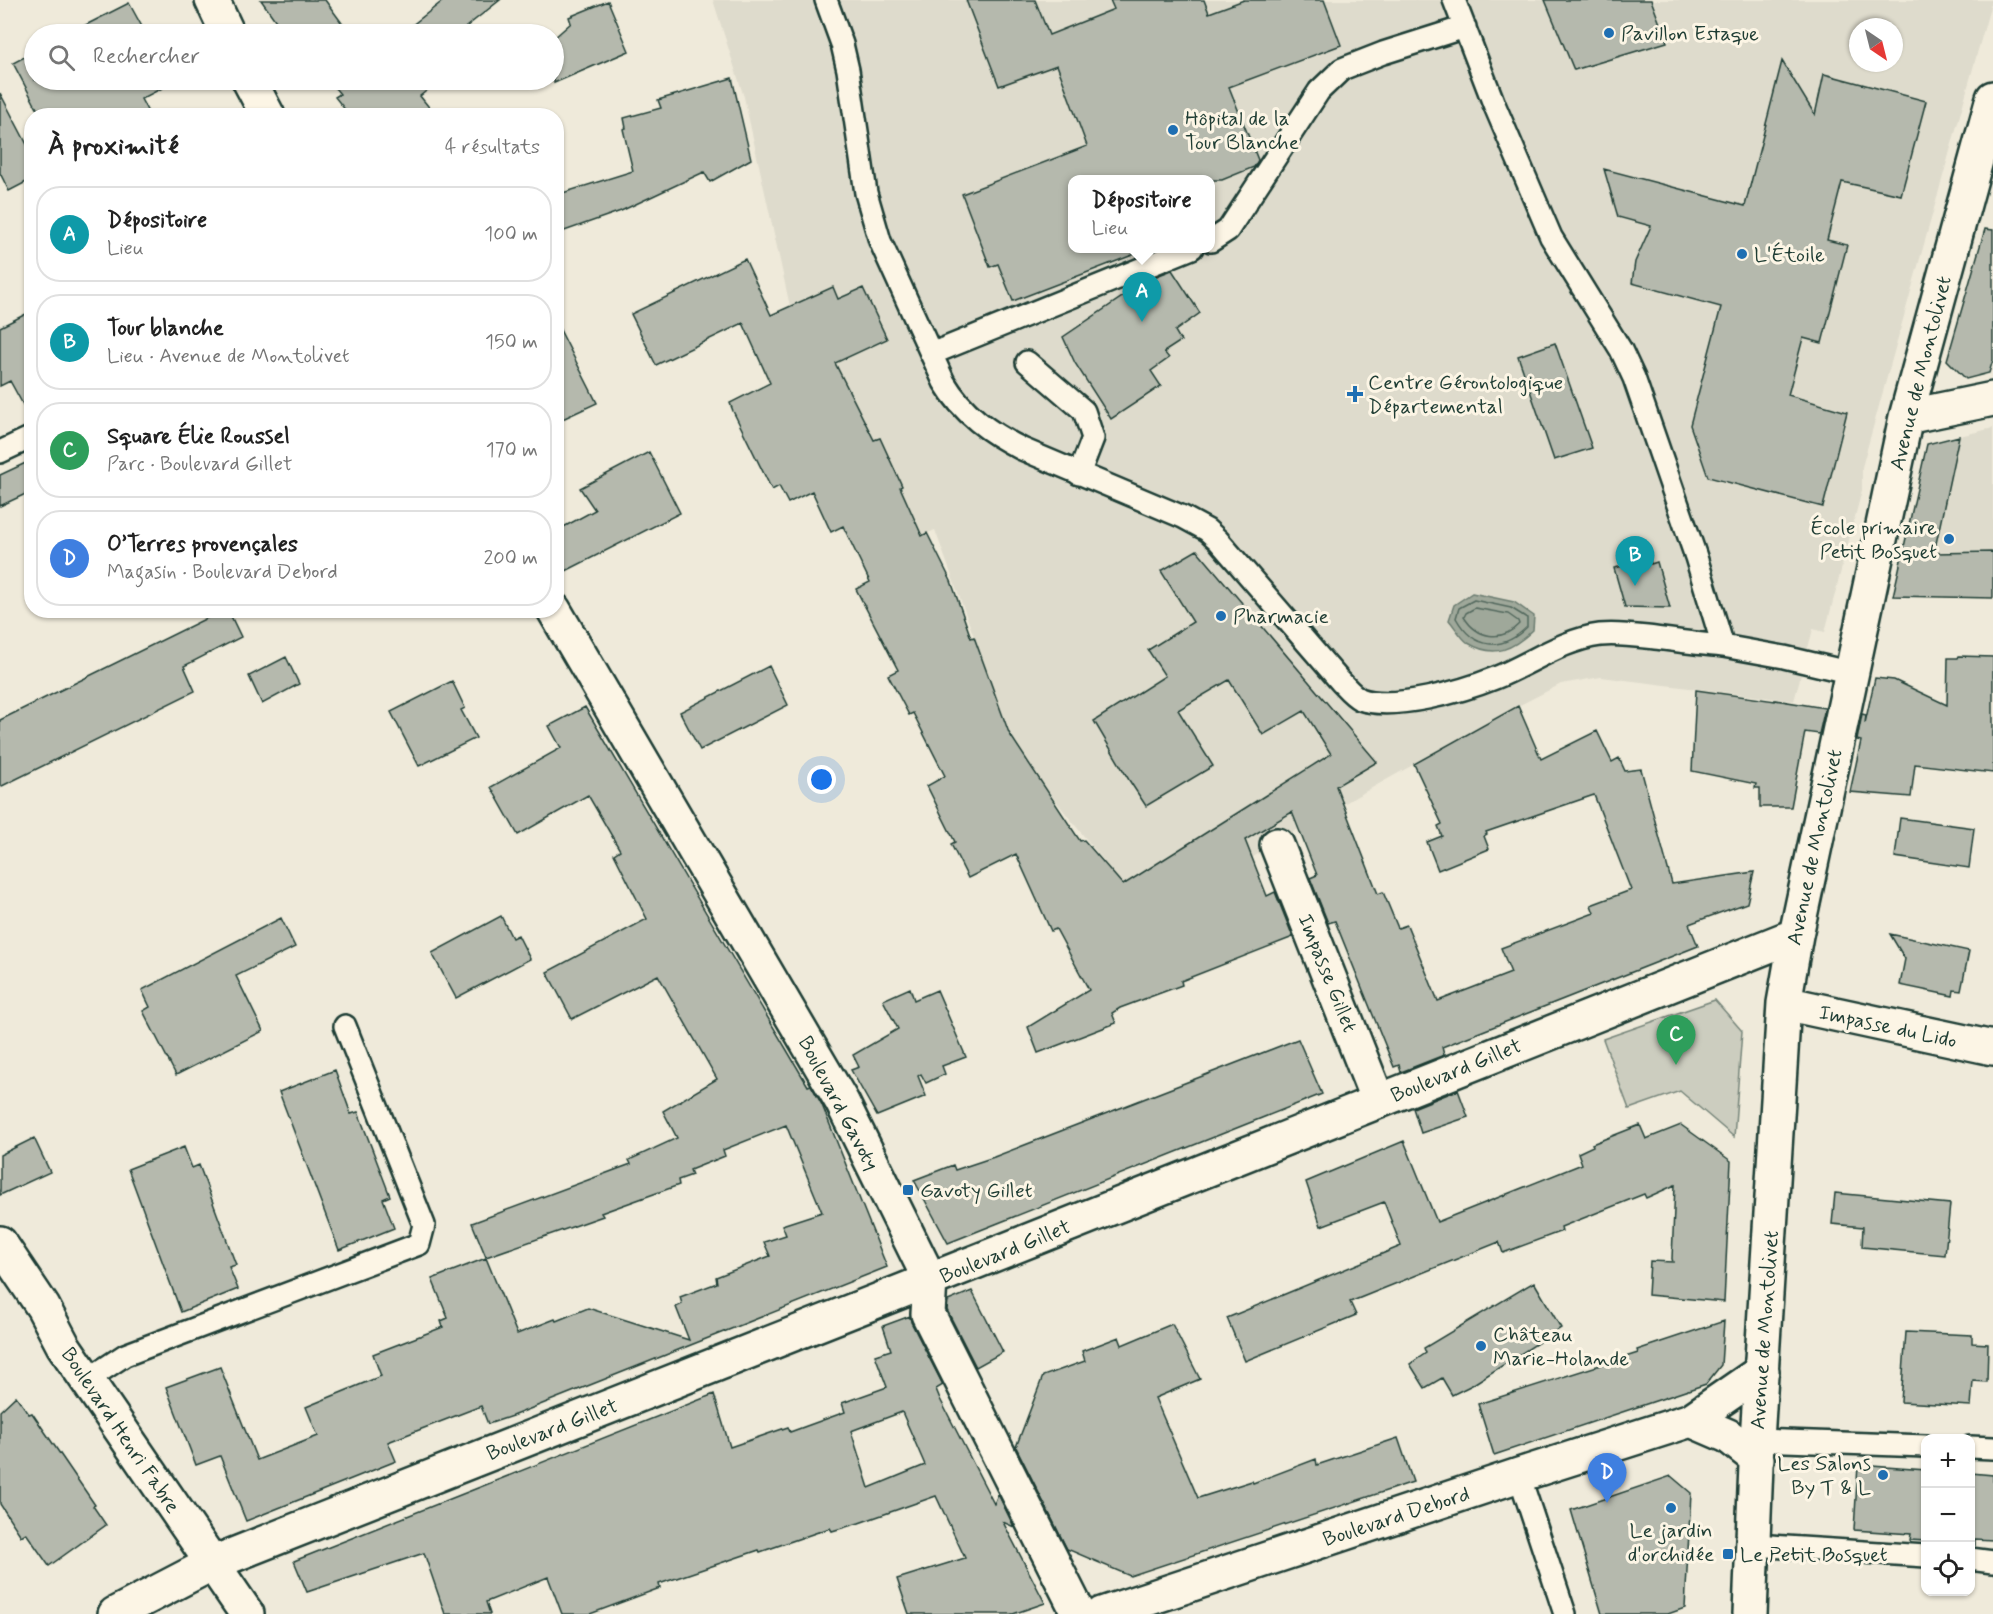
<!DOCTYPE html>
<html lang="fr">
<meta charset="utf-8">
<style>
body{margin:0;font-family:Mynerve,sans-serif;background:#f2f2f2;color:#222}
.controls{position:absolute;right:18px;bottom:18px;display:grid;overflow:hidden;border-radius:12px;box-shadow:0 2px 4px #0004}
.controls button{width:54px;height:54px;display:grid;place-items:center;padding:0;border:0;border-bottom:2px solid #e0e0e0;background:#fff;color:#222;font:30px sans-serif}
.compass{position:absolute;left:1849px;top:18px;width:54px;height:54px;border-radius:50%;background:#fff;box-shadow:0 2px 4px #0004;rotate:145deg}
.you{position:absolute;left:822px;top:780px;width:21px;height:21px;margin:-15px;border:4px solid #fff;border-radius:50%;background:#1a73e8;box-shadow:0 0 0 9px #1a73e833}
.badge{display:grid;place-items:center;width:39px;height:39px;border-radius:50%;background:#ea580c;color:#fff;font-size:20px;font-weight:700}
.pin{position:absolute;translate:-50% -50px;filter:drop-shadow(0 2px 3px #0008)}
.pin::after{content:'';position:absolute;top:32px;width:21px;height:18px;background:inherit;clip-path:polygon(0 0,100% 0,50% 100%)}
.popup{position:absolute;left:1068px;top:175px;width:147px;height:78px;box-sizing:border-box;display:grid;place-content:center;border-radius:12px;background:#fff;filter:drop-shadow(0 2px 4px #0005);font-size:20px;white-space:nowrap;color:#767676}
.popup b{font-size:22px;color:#222}
.popup::after{content:'';position:absolute;left:50%;top:100%;margin-left:-12px;border:12px solid transparent;border-top-color:#fff}
.list{margin:0;padding:0;list-style:none}
h2{display:flex;justify-content:space-between;align-items:center;height:78px;margin:0;padding:0 24px;font-size:26px}
h2 small{font-size:20px;font-weight:400;color:#767676}
.list li{display:grid;grid-template-columns:39px 1fr auto;gap:18px;align-items:center;box-sizing:border-box;height:96px;margin:0 12px 12px;padding:0 12px;border:2px solid #e0e0e0;border-radius:24px}
.list b{display:block;font-size:22px;white-space:nowrap}
.list p{margin:0;font-size:20px;white-space:nowrap;color:#767676}
.list em{font-size:20px;font-style:normal;color:#767676}
.icon{flex:none;width:33px;height:33px;fill:none;stroke:currentColor;stroke-width:2;stroke-linecap:round;stroke-linejoin:round}
.map{position:relative;flex:none;width:1993px;height:1614px;overflow:hidden}
.search{position:absolute;background:#fff;box-shadow:0 2px 4px #0004;left:24px;top:24px;width:540px;height:66px;display:flex;align-items:center;gap:15px;box-sizing:border-box;padding:0 21px;border-radius:33px;color:#767676;font-size:22px}
.panel{position:absolute;background:#fff;box-shadow:0 2px 4px #0004;left:24px;top:108px;width:540px;height:510px;border-radius:24px}
.map>svg:first-child{display:block}
.built{fill:#dedbcc;fill-rule:evenodd}
.green{fill:#cccdbf;stroke:#76857a;stroke-width:1.5}
.water{fill:#9fa89a;stroke:#6c7d71;stroke-width:1.5}
.lines{fill:none;stroke-linecap:round;stroke-linejoin:round}
.shore{stroke:#52685d;stroke-width:1.5}
.building{fill:#b5b9ad;stroke:#1f3d34;stroke-width:1.5;fill-rule:evenodd}
.lane-casing{stroke:#1f3d34;stroke-width:26}
.street-casing{stroke:#1f3d34;stroke-width:38}
.lane{stroke:#fcf5e5;stroke-width:21}
.street{stroke:#fcf5e5;stroke-width:33}
.poi-dot{fill:#1f6fb2;stroke:#fcf5e5;stroke-width:2}
.labels{text-anchor:middle;stroke-width:6;stroke-linejoin:round;paint-order:stroke}
.poi-label{font-size:21px;fill:#1f3d34;stroke:#fcf5e5;text-anchor:start}
.street-label{font-size:21px;fill:#1f3d34;stroke:#fcf5e5}
</style>
<div class="map">
<svg width="1993" height="1614" viewBox="0 0 1993 1614">
<rect width="100%" height="100%" fill="#efeada"/>
<filter id="ink" filterUnits="userSpaceOnUse"><feTurbulence type="fractalNoise" baseFrequency=".0167" numOctaves="2"/><feDisplacementMap in="SourceGraphic" scale="12" xChannelSelector="R" yChannelSelector="G"/><feConvolveMatrix kernelMatrix="1 2 1 2 8 2 1 2 1" color-interpolation-filters="sRGB"/></filter>
<g filter="url(#ink)">
<!-- built -->
<path class="built" d="M713,0H1992L1862,467V490L1825,632L1813,629L1794,701L1601,677L1561,684L1518,706L1295,831L1151,920L1039,780L1009,733L935,530L899,546L793,320L744,97ZM1858,27H1894V63H1858ZM1073,180H1211V248H1073Z
M1993,428V598L1893,596L1927,444Z"/>
<!-- green -->
<path class="green" d="M1715,1000L1742,1031L1734,1137L1680,1091L1629,1109L1603,1039Z"/>
<!-- water -->
<path class="water" d="M1472,593L1514,602L1534,616L1533,630C1513,649 1495,659 1468,643C1461,638 1455,627 1449,620L1454,605Z"/>
<g class="lines">
<!-- shore -->
<path class="shore" d="M1474,600L1511,608L1527,618V627C1502,652 1474,650 1456,618L1459,608Z
M1475,608L1508,614L1518,621L1519,624C1501,643 1477,638 1464,617L1466,613Z"/>
</g>
<!-- building -->
<path class="building" d="M261,0H325L350,34H285Z
M444,0H500L457,34H401Z
M966,0H1035L1049,35L1114,9L1110,0H1204L1209,13L1244,0H1324L1341,45L1229,87L1258,160L1254,167L1222,180H1073V249H1143V251L1013,301L998,264L990,267L962,194L1087,146L1057,65L999,86Z
M1545,0H1651L1667,42L1574,70Z
M608,1L629,51L554,83V38L571,23L569,17Z
M129,3L146,34H68Z
M34,52V80H170L172,83L141,99L150,116H41L13,63Z
M1782,61L1815,115L1824,74L1926,101L1901,195L1842,182L1827,240L1847,245L1822,343L1803,338L1788,395L1847,412L1823,507L1708,477L1690,425L1721,307L1632,283L1635,262L1651,226L1618,217L1604,169L1745,206Z
M732,78L751,159L710,182L704,172L621,211L556,234V195L633,171L623,129L626,128L624,118L661,108L658,100Z
M346,80H440L420,96L436,116H350L335,97L340,94L335,88Z
M0,93L32,154V179L9,191L0,173Z
M1985,229L1993,230V360L1989,373L1966,379L1947,360Z
M745,259L771,315L833,287L838,299L863,288L887,339L835,363L874,440L880,438L902,486L900,487L922,536L927,533L951,581L971,638L974,637L1009,733L1080,841L1084,840L1123,885L1331,754L1304,711L1263,735L1229,680L1178,710L1213,766L1146,806L1129,780L1094,721L1165,676L1148,650L1193,622L1161,571L1197,550L1377,762L1336,786L1378,894L1383,892L1398,928L1407,925L1438,1001L1511,973L1501,948L1594,913L1591,905L1631,890L1594,795L1486,832L1487,834L1484,836L1489,849L1438,870L1427,842L1442,836L1438,826L1442,824L1414,764L1518,706L1541,759L1597,731L1612,762L1619,758L1625,771L1641,769L1672,884L1754,872L1747,903L1689,924L1698,946L1442,1047L1444,1055L1401,1072L1399,1065L1394,1067L1335,921L1328,923L1310,878L1317,875L1292,812L1245,840L1267,896L1275,892L1293,937L1181,981L1182,985L1120,1008L1112,1013L1116,1023L1038,1053L1028,1027L1089,990L1056,929L1051,931L1016,854L968,878L951,844L955,842L927,786L945,776L913,713L909,715L888,675L898,670L856,589L870,582L843,526L831,532L812,491L788,503L779,486L772,490L733,411L730,403L770,383L743,323L656,365L631,314Z
M1172,270L1200,313L1175,331L1181,341L1164,352L1169,358L1151,371L1161,386L1111,419L1075,363L1063,337L1149,279Z
M32,311V421L10,381L0,386V327Z
M556,322L597,403L556,422Z
M1555,343L1592,448L1554,460L1518,356Z
M1959,436L1934,553L1993,552V598L1893,596L1927,444Z
M649,452L680,513L556,576V531L595,510L580,488Z
M32,460V491L0,506V475Z
M1650,560L1651,564L1657,562L1670,608L1625,607L1614,568Z
M223,610H228L241,637L184,666L195,691L0,787V720Z
M1959,656L1993,657V773L1915,764L1911,797L1850,792L1861,741L1857,740L1862,714L1866,715L1865,723L1875,678L1894,680L1947,705L1948,658H1958Z
M286,657L299,684L262,704L249,676Z
M769,666L788,705L700,750L680,712Z
M452,681L465,708L461,710L476,738L419,766L391,712Z
M1696,690L1775,701V700L1825,708L1819,734L1805,732L1791,807H1760V788H1755L1756,784L1692,771Z
M585,707L808,1086L811,1085L822,1105L887,1267L512,1416L488,1424L481,1406L388,1442L396,1461L246,1521L220,1456L196,1465L166,1387L220,1367L257,1460L318,1436L306,1407L381,1376L373,1354L443,1327L441,1321L448,1318L432,1279L486,1258L517,1334L555,1319L556,1321L588,1308L689,1340L676,1307L682,1304L680,1297L717,1283L716,1277L770,1256L764,1242L786,1235L782,1225L822,1212L786,1125L723,1150L725,1156L690,1170L692,1175L678,1180L679,1185L601,1213L603,1216L486,1257L472,1223L631,1164L629,1160L677,1138L663,1111L717,1079L658,975L572,1019L547,972L647,919L614,854L620,850L588,795L518,835L491,787L561,748L549,726Z
M1900,818L1974,828L1969,868L1895,857Z
M501,916L512,938L518,935L530,959L456,998L432,953Z
M281,918L295,947L236,976L263,1031L176,1075L143,1011L150,1007L142,990Z
M1890,934L1969,951L1961,991L1954,990L1953,996L1900,985L1905,959Z
M910,988L914,1000L937,990L966,1057L942,1066L945,1074L926,1083L921,1074L918,1076L926,1096L877,1116L851,1070L859,1067L853,1055L898,1029L883,1000Z
M1298,1039L1322,1094L948,1243L914,1180L953,1165L955,1170L994,1157Z
M335,1070L351,1114L358,1112L390,1196L383,1199L394,1228L339,1250L279,1092Z
M1458,1090L1468,1117L1421,1133L1413,1108Z
M1640,1125L1646,1139L1681,1125L1731,1161L1724,1302L1648,1295L1650,1261L1673,1262L1672,1259L1675,1185L1646,1198L1644,1194L1561,1227L1562,1231L1503,1253L1499,1242L1350,1302L1356,1315L1245,1361L1227,1318L1401,1246L1384,1202L1321,1226L1306,1182L1404,1141L1437,1222L1582,1164L1578,1153L1593,1146L1592,1144Z
M34,1138L50,1172L0,1195V1155Z
M184,1147L192,1168L199,1165L236,1265L229,1267L238,1289L181,1312L128,1169Z
M1835,1193L1950,1204L1945,1255L1862,1247L1863,1227L1832,1224Z
M1534,1282L1561,1328L1472,1385L1452,1395L1442,1378L1425,1388L1410,1364L1426,1353L1424,1348Z
M972,1291L1003,1352L976,1367L947,1310L948,1301Z
M910,1316L911,1322L943,1385L936,1389L940,1399L994,1504L998,1494L1014,1527L1003,1522L1045,1603L1013,1614H909L897,1579L965,1558L936,1496L859,1523L832,1531L830,1528L760,1552L759,1550L659,1584L660,1588L590,1614H562L548,1577L486,1602L490,1614H445L424,1553L307,1592L294,1561L714,1394L730,1447L788,1427L790,1432L845,1412L842,1403L887,1387L875,1355L891,1350L883,1326ZM902,1412L925,1465L869,1488L851,1431Z
M1724,1321L1721,1365L1706,1384L1494,1455L1478,1404L1638,1353L1637,1350Z
M1172,1324L1200,1379L1155,1398L1198,1498L1252,1481L1253,1483L1316,1459L1317,1465L1398,1438L1413,1482L1130,1576L1067,1549L1016,1447L1043,1376L1085,1361L1082,1351L1119,1337L1122,1345Z
M1906,1332L1972,1335V1343L1988,1344L1987,1382L1973,1381L1971,1406L1901,1402Z
M16,1396L29,1414L32,1413L95,1505L93,1506L106,1525L49,1566L26,1533L21,1536L0,1504V1411Z
M1858,1465L1926,1470V1541L1910,1540L1911,1534L1854,1530Z
M1971,1473L1993,1475V1540L1975,1539V1545L1971,1544Z
M1671,1476L1691,1493L1685,1608L1668,1614H1602L1571,1510Z"/>
<g class="lines">
<!-- lane casing -->
<g class="lane-casing">
<path id="lane" d="M826,0L842,44L848,70L866,193L880,241L944,382C963,414 990,433 1022,449L1183,517L1207,530L1218,540L1340,681C1346,687 1352,695 1360,699C1393,711 1463,691 1495,678C1530,664 1562,640 1600,635C1618,633 1637,636 1655,638C1678,641 1700,644 1723,646
M1454,0L1494,104L1551,237L1621,350L1634,378L1696,557L1723,646L1784,657L1852,673
M1211,241L1228,230L1319,91L1342,69L1383,53L1465,27
M931,354L1192,248
M1027,362L1084,411L1093,438L1079,474
M0,452L32,437
M87,1380L125,1355L419,1244L424,1225L345,1026
M1757,1440L1926,1446
M1970,1447L1993,1448
M1519,1475L1565,1614
M1754,1545L1926,1556
M1970,1559L1993,1562"/>
</g>
<!-- street casing -->
<g class="street-casing">
<path id="street" d="M212,0L228,34
M249,80L268,116
M1906,417L1993,399
M554,610L842,1102L930,1280L928,1314L1079,1614
M1277,845L1378,1101
M1784,1003L1993,1048
M0,1243L43,1307L63,1345L247,1614
M1691,1420L1762,1371
M115,1614L213,1563L930,1280L1796,935
M1102,1614L1519,1475L1691,1420L1728,1436L1757,1459
M1750,1614L1757,1440L1784,1003L1796,935L1906,417L1993,98"/>
</g>
<!-- lane -->
<use href="#lane" class="lane"/>
<!-- street -->
<use href="#street" class="street"/>
</g>
</g>
<!-- markers -->
<g class="poi-dot">
<circle cx="1609" cy="33" r="6"/>
<circle cx="1173" cy="130" r="6"/>
<circle cx="1742" cy="254" r="6"/>
<path d="M1352 385h6v6h6v6h-6v6h-6v-6h-6v-6h6z"/>
<circle cx="1949" cy="539" r="6"/>
<circle cx="1221" cy="616" r="6"/>
<rect x="902" y="1184" width="12" height="12" rx="3"/>
<circle cx="1481" cy="1346" r="6"/>
<circle cx="1883" cy="1475" r="6"/>
<circle cx="1671" cy="1508" r="6"/>
<rect x="1722" y="1548" width="12" height="12" rx="3"/>
</g>
<g class="labels">
<!-- poi labels -->
<g class="poi-label">
<text x="1621" y="40">Pavillon Estaque</text>
<text x="1185" y="125">Hôpital de la<tspan x="1185" dy="24">Tour Blanche</tspan></text>
<text x="1754" y="261">L'Étoile</text>
<text x="1368" y="389">Centre Gérontologique<tspan x="1368" dy="24">Départemental</tspan></text>
<text x="1937" y="534" text-anchor="end">École primaire<tspan x="1937" dy="24">Petit Bosquet</tspan></text>
<text x="1233" y="623">Pharmacie</text>
<text x="920" y="1197">Gavoty Gillet</text>
<text x="1493" y="1341">Château<tspan x="1493" dy="24">Marie-Holande</tspan></text>
<text x="1871" y="1470" text-anchor="end">Les Salons<tspan x="1871" dy="24">By T &amp; L</tspan></text>
<text x="1671" y="1537" text-anchor="middle">Le jardin<tspan x="1671" dy="24">d'orchidée</tspan></text>
<text x="1740" y="1561">Le Petit Bosquet</text>
</g>
<!-- street labels -->
<g class="street-label">
<text transform="translate(1920 373) rotate(-76)" y="7">Avenue de Montolivet</text>
<text transform="translate(1814 847) rotate(-78)" y="7">Avenue de Montolivet</text>
<text transform="translate(1328 973) rotate(68)" y="7">Impasse Gillet</text>
<text transform="translate(1888 1026) rotate(12)" y="7">Impasse du Lido</text>
<text transform="translate(1456 1070) rotate(-22)" y="7">Boulevard Gillet</text>
<text transform="translate(839 1103) rotate(62)" y="7">Boulevard Gavoty</text>
<text transform="translate(1005 1251) rotate(-22)" y="7">Boulevard Gillet</text>
<text transform="translate(1764 1330) rotate(-86)" y="7">Avenue de Montolivet</text>
<text transform="translate(552 1429) rotate(-21)" y="7">Boulevard Gillet</text>
<text transform="translate(121 1430) rotate(56)" y="7">Boulevard Henri Fabre</text>
<text transform="translate(1396 1516) rotate(-18)" y="7">Boulevard Debord</text>
</g>
</g>
</svg>
<div class="controls">
<button>+</button>
<button>−</button>
<button><svg class="icon" aria-label="locate" viewBox="0 0 24 24"><circle cx="12" cy="12" r="6"/><path d="M12 2v4M12 18v4M2 12h4M18 12h4"/></svg></button>
</div>
<svg class="compass" viewBox="-18 -18 36 36"><path d="M0-13l5 13h-10z" fill="#e53935"/><path d="M0 13l5-13h-10z" fill="#767676"/></svg>
<div class="you"></div>
<div class="pin badge" style="left:1142px;top:322px;background:#0f9aa8">A</div>
<div class="popup"><b>Dépositoire</b>Lieu</div>
<div class="pin badge" style="left:1635px;top:586px;background:#0f9aa8">B</div>
<div class="pin badge" style="left:1676px;top:1065px;background:#2e9e5b">C</div>
<div class="pin badge" style="left:1607px;top:1503px;background:#3f7fe0">D</div>
<div class="search"><svg class="icon" aria-label="search" viewBox="0 0 24 24"><circle cx="10" cy="10" r="6"/><path d="M15 15l6 6"/></svg>Rechercher</div>
<section class="panel">
<h2>À proximité<small>4 résultats</small></h2>
<ul class="list">
<li><span class="badge" style="background:#0f9aa8">A</span><div><b>Dépositoire</b><p>Lieu</p></div><em>100 m</em></li>
<li><span class="badge" style="background:#0f9aa8">B</span><div><b>Tour blanche</b><p>Lieu · Avenue de Montolivet</p></div><em>150 m</em></li>
<li><span class="badge" style="background:#2e9e5b">C</span><div><b>Square Élie Roussel</b><p>Parc · Boulevard Gillet</p></div><em>170 m</em></li>
<li><span class="badge" style="background:#3f7fe0">D</span><div><b>O’Terres provençales</b><p>Magasin · Boulevard Debord</p></div><em>200 m</em></li>
</ul>
</section>
</div>
